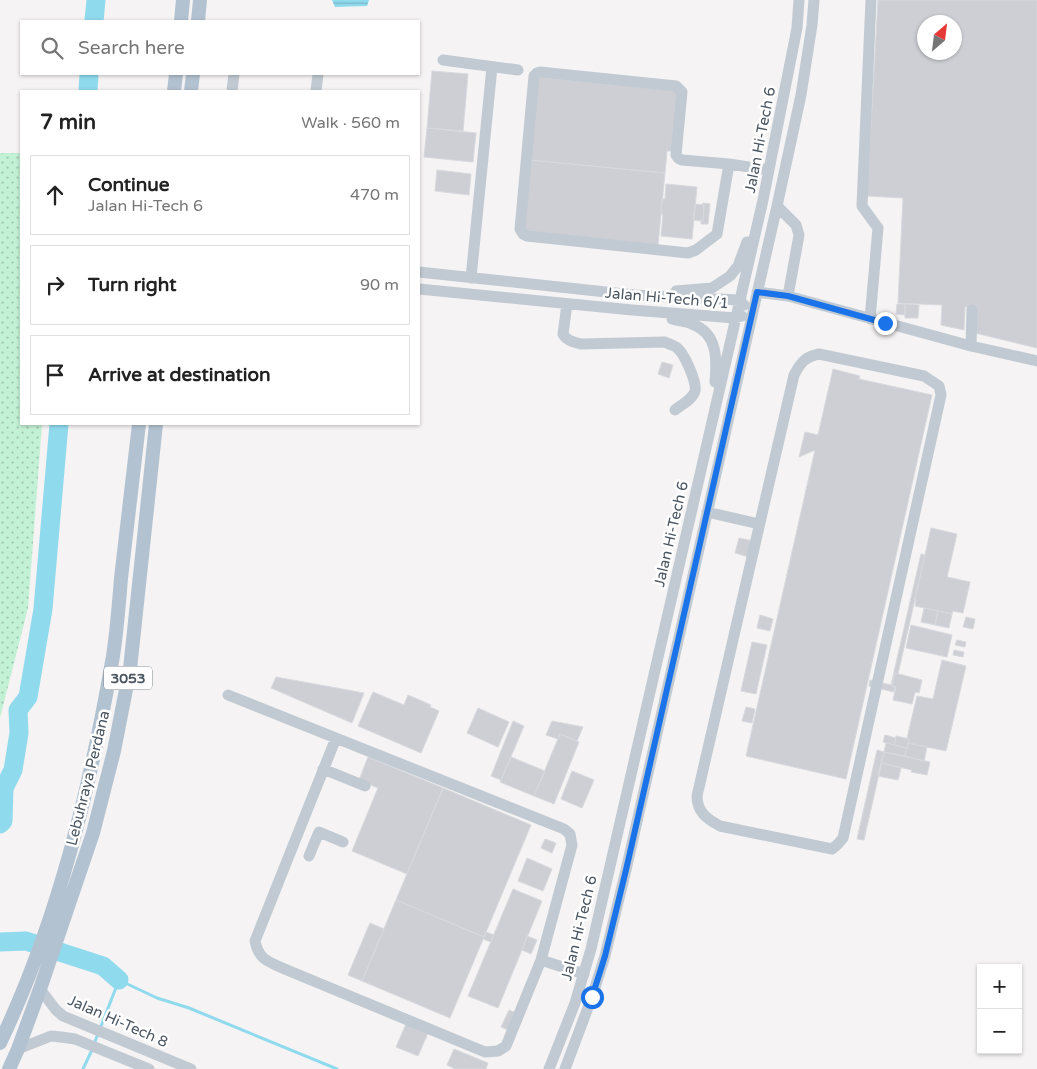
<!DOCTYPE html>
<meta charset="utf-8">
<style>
body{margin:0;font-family:"Varela Round",sans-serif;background:#f6f6f6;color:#222}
.controls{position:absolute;right:15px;bottom:15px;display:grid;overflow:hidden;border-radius:0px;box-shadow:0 1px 4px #0004}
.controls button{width:45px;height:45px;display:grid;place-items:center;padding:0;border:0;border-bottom:1px solid #e0e0e0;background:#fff;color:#222;font:25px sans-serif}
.compass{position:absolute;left:917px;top:15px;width:45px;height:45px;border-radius:50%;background:#fff;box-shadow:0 1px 4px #0004;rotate:28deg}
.stop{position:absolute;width:15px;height:15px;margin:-11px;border:4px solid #1a73e8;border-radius:50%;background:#fff}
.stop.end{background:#1a73e8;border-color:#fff;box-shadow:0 1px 5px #0008}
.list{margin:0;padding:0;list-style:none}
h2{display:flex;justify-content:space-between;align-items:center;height:65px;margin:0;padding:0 20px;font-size:21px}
h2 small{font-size:16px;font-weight:400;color:#767676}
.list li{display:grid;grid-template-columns:32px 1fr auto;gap:15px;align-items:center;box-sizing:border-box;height:80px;margin:0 10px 10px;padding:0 10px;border:1px solid #e0e0e0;border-radius:0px}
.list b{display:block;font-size:19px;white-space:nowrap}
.list p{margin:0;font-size:16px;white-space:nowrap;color:#767676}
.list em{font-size:16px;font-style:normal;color:#767676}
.icon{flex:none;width:28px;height:28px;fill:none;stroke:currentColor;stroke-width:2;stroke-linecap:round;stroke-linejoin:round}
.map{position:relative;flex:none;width:1037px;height:1069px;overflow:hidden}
.search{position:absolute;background:#fff;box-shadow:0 1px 4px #0004;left:20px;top:20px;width:400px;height:55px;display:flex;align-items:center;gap:12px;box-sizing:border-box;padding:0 18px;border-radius:0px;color:#767676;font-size:19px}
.panel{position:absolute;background:#fff;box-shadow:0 1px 4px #0004;left:20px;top:90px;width:400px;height:335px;border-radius:0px}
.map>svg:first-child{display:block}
.green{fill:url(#green-dots)}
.water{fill:url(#water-rules)}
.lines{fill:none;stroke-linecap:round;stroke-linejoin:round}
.stream{stroke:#90daee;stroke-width:3}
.river{stroke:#90daee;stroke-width:19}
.building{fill:#cdcfd5;stroke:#d7d9de;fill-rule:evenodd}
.minor{stroke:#c1cad2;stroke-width:11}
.major{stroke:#b3c2d1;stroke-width:14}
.route{stroke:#1a73e8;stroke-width:6}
.labels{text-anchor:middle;stroke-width:5;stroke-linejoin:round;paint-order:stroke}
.shield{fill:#fff;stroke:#808990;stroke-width:1}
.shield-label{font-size:14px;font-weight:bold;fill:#4a5661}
.street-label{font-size:15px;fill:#4a5661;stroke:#fff}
</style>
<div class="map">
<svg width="1037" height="1069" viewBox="0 0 1037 1069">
<defs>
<pattern id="green-dots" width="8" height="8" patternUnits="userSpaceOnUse" patternTransform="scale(1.25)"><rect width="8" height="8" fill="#c3f1d5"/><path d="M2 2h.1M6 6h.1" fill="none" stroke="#a0c6b0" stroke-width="1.8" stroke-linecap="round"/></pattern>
<pattern id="water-rules" width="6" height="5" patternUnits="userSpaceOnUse" patternTransform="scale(1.25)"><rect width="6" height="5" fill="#90daee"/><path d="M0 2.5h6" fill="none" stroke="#78b4c4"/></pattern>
</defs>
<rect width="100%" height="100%" fill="#f5f3f3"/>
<!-- green -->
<path class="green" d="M0,153H21V424H42L28,608L0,718Z"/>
<!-- water -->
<path class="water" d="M332,0H369L367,6L335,7Z"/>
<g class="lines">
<!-- stream -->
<path class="stream" d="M94,1044L119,980L157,998L189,1008L337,1069
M83,1069L92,1050"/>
<!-- river -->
<path class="river" d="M94,21L96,0
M88,91L89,74
M0,824L3,821L4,788L13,770L19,733L18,710L28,697L43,609L59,424
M0,942L26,941L103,966L119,980"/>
</g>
<!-- building -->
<path class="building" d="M878,0H1037V348L975,333L977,307H965L964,330L941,325L942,305L898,303L903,198L867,196ZM924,22H954V52H924Z
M432,71L468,74L463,131L427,128Z
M537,77L679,91L674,151H667L665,173L529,160Z
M427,128L476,133L473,162L424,157Z
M529,160L665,173L658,245L522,232Z
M437,170L471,174L469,195L435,191Z
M666,184L697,187L692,239L661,236L663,214H661L662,199H665Z
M703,203L710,204L708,224H701V221H703L704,205H702Z
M695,204L704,205L703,221L693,220Z
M897,304H905V315L896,314Z
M905,304L919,305L918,318H905Z
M662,362L673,365L669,378L658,374Z
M833,369L860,376L859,379L932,395L846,779L746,756L815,450L799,457L805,432L818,435Z
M931,528L957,534L947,577L970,582L963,613L953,611L952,614L915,606L916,600L915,599Z
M739,538L753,541L749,557L735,553Z
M921,554L925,555L898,674L895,673L892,686L895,687L894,692L869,686L870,680L891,685Z
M924,608L938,611L935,625L921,622Z
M938,611L952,614L949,628L935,625Z
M760,615L773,619L770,631L757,628Z
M966,617L975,619L973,629L963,627Z
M911,625L952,635L947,657L906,648Z
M957,640L966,642L965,647L955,645Z
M752,642L767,645L756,694L741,691Z
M954,650L964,652L963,657L953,655Z
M942,660L966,666L946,751L908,743L909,739L907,738L917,696L933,699Z
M895,673L922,680L919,693L915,692L912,704L893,700L896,687L892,686Z
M276,677L364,693L352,723L271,688Z
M373,692L404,705L408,695L431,705L430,707L439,711L421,753L358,726Z
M746,707L755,709L752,723L742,721Z
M478,708L509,722L498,747L467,733Z
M513,721L524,726L501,780L491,776Z
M552,721L583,727L577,741L560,734L558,739L546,735Z
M560,734L579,742L554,804L534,796Z
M885,735L896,738L894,745L883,742Z
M896,736L909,739L907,748L894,745Z
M886,743L907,748L905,756L884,752Z
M908,743L927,747L924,761L905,756Z
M877,750L884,752L864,840L857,839Z
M884,752L930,762L927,775L911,772L912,770L881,763Z
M368,757L443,788L407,874L352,851L378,788L359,780Z
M511,757L545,771L534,796L500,782Z
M881,763L901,768L898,780L878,776Z
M572,771L594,780L582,808L561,799Z
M443,788L531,825L484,937L396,900Z
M545,839L556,843L552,853L541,848Z
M527,858L552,869L543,891L518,881Z
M513,889L542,901L498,1008L468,996Z
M396,900L484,937L450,1018L362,981Z
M370,923L384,929L362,981L348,975Z
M486,932L494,935L491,942L483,939Z
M527,936L537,940L531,954L522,950Z
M509,1010L516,1013L508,1030L501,1027Z
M406,1024L428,1033L418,1056L396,1047Z
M454,1049L488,1063L486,1069H455L447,1065Z"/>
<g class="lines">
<!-- minor -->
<path class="minor" d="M443,60L518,70
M232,91L234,74
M316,91L318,74
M729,164L717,234L696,250L688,253L527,236L523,234L520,229L534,76L537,73L540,72L676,86L682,92L676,155L678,158L682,160L729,164L769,170
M419,272L634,295L739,300L744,305
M471,278L492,67
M419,289L632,310L735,318L742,316
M676,291L712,288L730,276L738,266L747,242
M757,292L788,296L799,235L796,225L777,206
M788,296L971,346L1037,361
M567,304L563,334C567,341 574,342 581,344L665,342C668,344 673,345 676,347C684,352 697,382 695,391C693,399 681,405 675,410
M672,319C679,321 686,321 692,324C718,333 717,360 715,382
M870,319L878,228L862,206L871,0
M971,346L972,310
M819,354L924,376L939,386L941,395L843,838L838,844L832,849L720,826C707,819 697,812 697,796L794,375C801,362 805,357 819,354Z
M707,512L759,524
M228,695L564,829L570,834L572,845L541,960L506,1046L498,1051L485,1052L287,970C270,962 259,961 255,941L336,738
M323,769L365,786
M309,856L319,832L343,842
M541,960L584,974
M40,989L56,1010L63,1016L191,1069
M18,1049L51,1036L61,1037L75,1039L149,1069
M549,1069L575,1003L591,949L763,200L797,28L799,0
M565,1069L592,997L605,956L626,870L777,206L801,95L812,25L814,0"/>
<!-- major -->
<path class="major" d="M181,21L183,0
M198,21L200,0
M174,91L176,74
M191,91L193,74
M0,1043C58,921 90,789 113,656C117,630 119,604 121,578C127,526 133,475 139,424
M9,1069L18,1049L40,989L93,833L114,751L130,669L156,424"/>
</g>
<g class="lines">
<!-- route -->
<path class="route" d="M592,997L605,956L626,870L757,292L788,296L885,323"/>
</g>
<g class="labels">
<!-- shield labels -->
<rect class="shield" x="104" y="666.5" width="48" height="23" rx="4"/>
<g class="shield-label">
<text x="128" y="683">3053</text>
</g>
<!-- street labels -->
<g class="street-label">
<text transform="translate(760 140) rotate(-79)" y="5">Jalan Hi-Tech 6</text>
<text transform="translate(667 298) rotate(5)" y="5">Jalan Hi-Tech 6/1</text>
<text transform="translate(671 534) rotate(-77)" y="5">Jalan Hi-Tech 6</text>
<text transform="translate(88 778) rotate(-76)" y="5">Lebuhraya Perdana</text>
<text transform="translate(579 928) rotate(-76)" y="5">Jalan Hi-Tech 6</text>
<text transform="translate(118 1021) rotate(24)" y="5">Jalan Hi-Tech 8</text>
</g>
</g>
</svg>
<div class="controls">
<button>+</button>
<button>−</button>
</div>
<svg class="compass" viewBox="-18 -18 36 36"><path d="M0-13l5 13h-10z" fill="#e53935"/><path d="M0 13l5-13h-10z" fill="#767676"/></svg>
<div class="stop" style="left:592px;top:997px"></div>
<div class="stop end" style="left:885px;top:323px"></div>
<div class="search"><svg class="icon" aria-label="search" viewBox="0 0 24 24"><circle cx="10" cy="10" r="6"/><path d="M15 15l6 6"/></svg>Search here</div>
<section class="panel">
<h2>7 min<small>Walk · 560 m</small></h2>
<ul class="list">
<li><svg class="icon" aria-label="ahead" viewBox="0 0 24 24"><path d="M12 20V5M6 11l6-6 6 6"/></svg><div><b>Continue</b><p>Jalan Hi-Tech 6</p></div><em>470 m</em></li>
<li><svg class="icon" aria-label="right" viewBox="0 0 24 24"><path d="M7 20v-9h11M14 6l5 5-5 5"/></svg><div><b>Turn right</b></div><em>90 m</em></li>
<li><svg class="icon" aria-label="arrive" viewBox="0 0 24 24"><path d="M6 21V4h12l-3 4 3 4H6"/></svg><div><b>Arrive at destination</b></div></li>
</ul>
</section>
</div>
